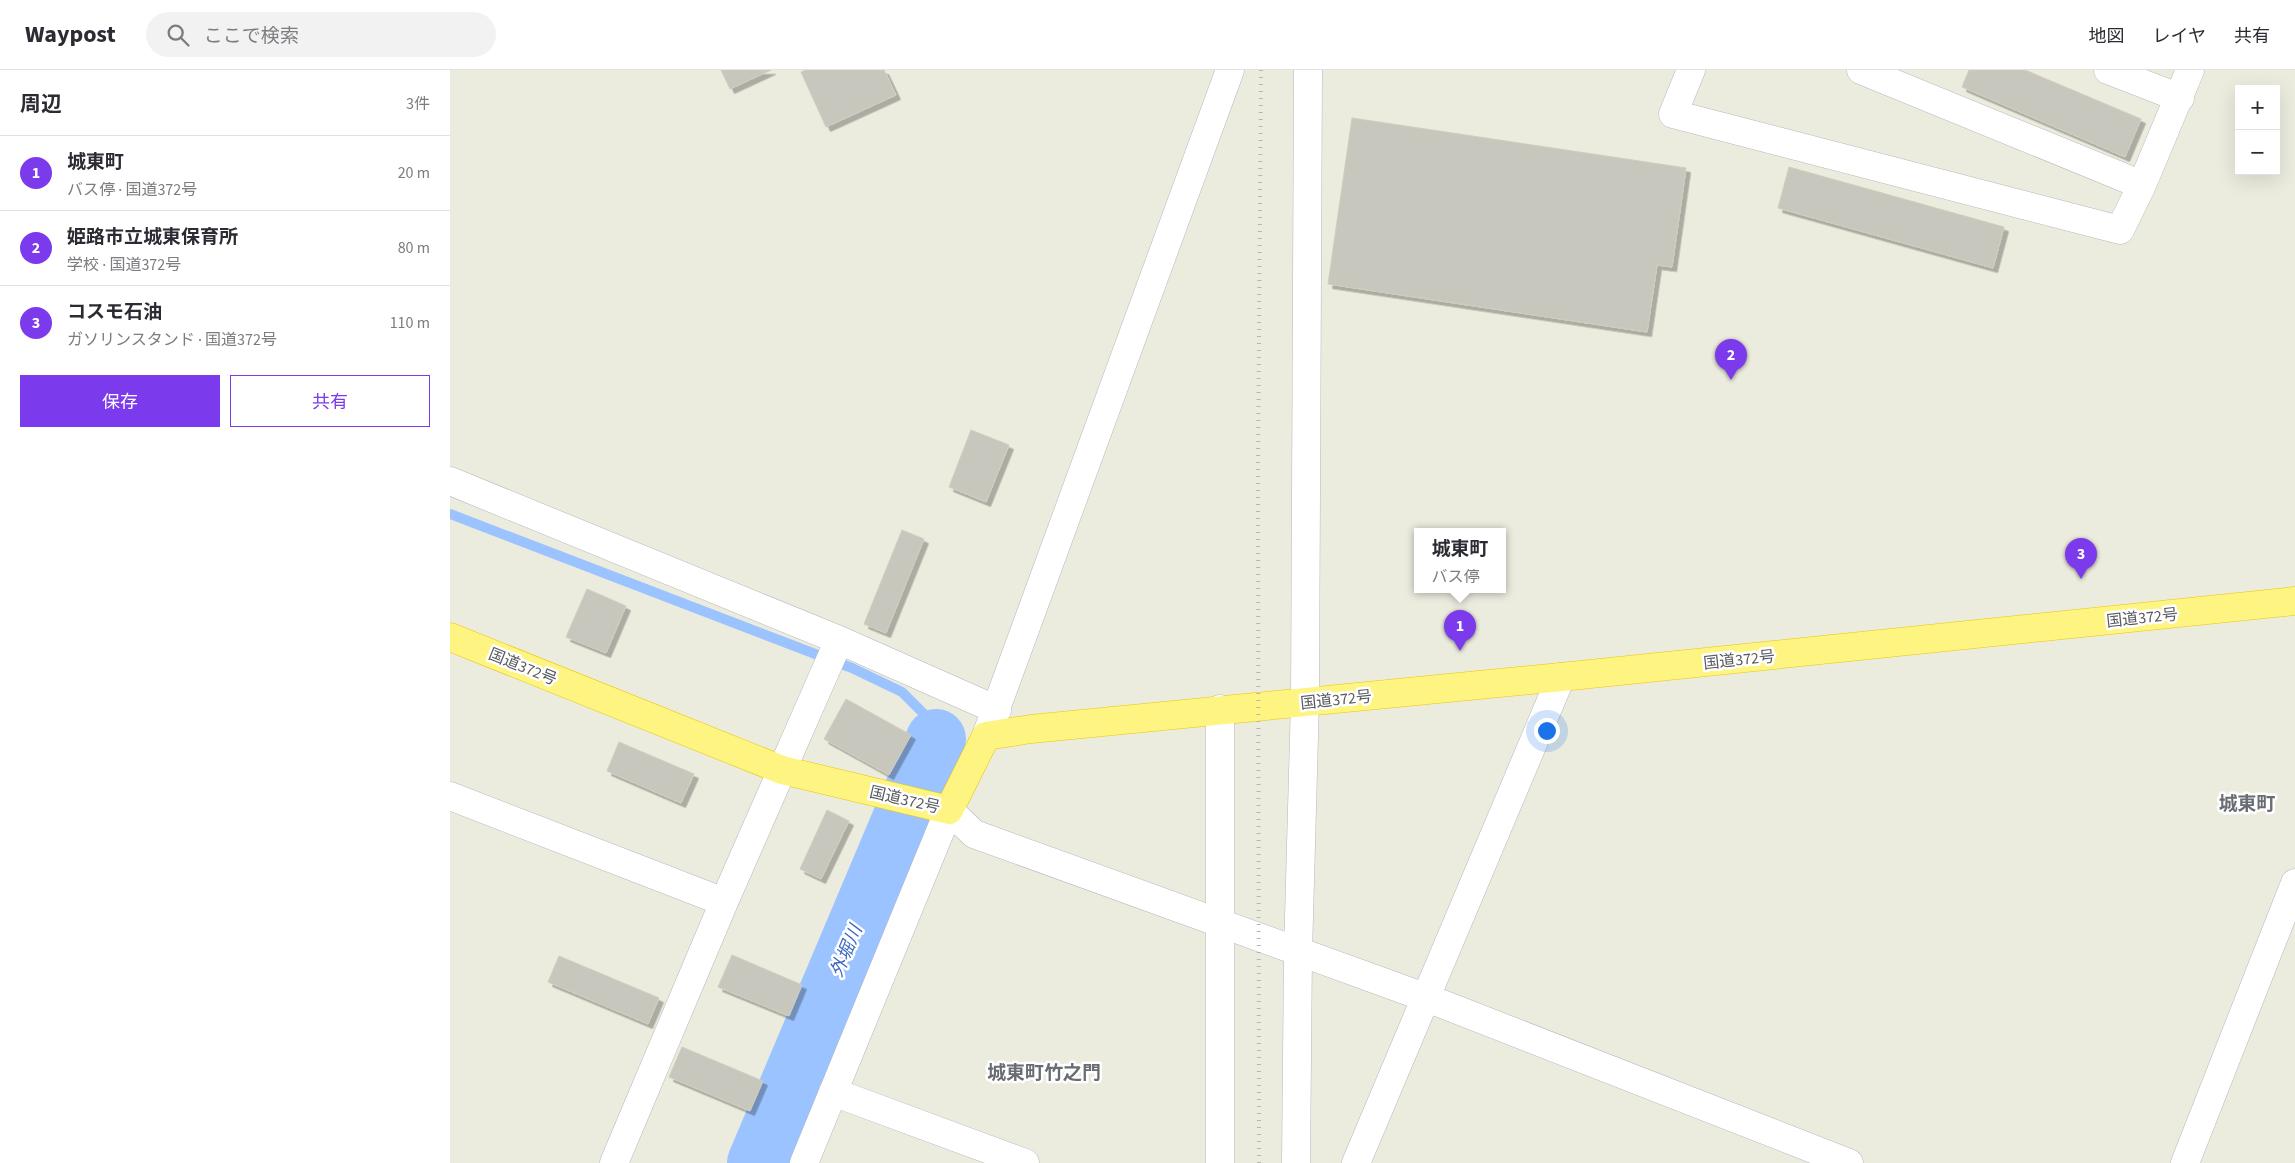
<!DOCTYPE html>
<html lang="ja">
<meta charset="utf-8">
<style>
body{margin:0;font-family:"Source Sans 3","Noto Sans JP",sans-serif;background:#f2f2f3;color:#2b2b33}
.controls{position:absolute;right:15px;top:15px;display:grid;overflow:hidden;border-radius:0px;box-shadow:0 5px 20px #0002}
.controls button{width:45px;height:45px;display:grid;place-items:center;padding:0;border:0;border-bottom:1px solid #e1e1e2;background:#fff;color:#2b2b33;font:25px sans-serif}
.you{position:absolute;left:1096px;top:660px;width:18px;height:18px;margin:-12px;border:4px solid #fff;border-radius:50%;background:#1a73e8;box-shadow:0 0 0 8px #1a73e833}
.badge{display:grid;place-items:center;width:32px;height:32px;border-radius:50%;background:#7c3aed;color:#fff;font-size:16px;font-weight:700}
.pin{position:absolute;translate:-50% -41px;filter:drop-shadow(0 1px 2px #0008)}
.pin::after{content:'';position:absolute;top:26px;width:18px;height:15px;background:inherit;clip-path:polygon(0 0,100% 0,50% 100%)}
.popup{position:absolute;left:964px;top:458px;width:92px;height:65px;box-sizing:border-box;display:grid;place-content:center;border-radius:0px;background:#fff;filter:drop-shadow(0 1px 4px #0005);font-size:16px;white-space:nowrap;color:#7c7c81}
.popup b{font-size:19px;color:#2b2b33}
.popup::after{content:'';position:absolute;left:50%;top:100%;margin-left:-10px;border:10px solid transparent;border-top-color:#fff}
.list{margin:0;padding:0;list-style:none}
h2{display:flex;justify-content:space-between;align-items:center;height:65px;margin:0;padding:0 20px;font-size:21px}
h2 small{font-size:16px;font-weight:400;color:#7c7c81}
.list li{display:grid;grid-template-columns:32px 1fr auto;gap:15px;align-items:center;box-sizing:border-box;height:75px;padding:0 20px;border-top:1px solid #e1e1e2}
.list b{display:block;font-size:19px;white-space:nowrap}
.list p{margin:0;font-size:16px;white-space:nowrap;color:#7c7c81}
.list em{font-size:16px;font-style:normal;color:#7c7c81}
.actions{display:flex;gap:10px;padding:15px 20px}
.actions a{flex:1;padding:11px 0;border:1px solid #7c3aed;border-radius:0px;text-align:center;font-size:18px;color:#7c3aed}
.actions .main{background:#7c3aed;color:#fff}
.icon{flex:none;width:28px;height:28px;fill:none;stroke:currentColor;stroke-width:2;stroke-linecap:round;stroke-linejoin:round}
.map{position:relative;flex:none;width:1845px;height:1093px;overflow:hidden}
header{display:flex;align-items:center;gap:30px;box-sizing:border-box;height:70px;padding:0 25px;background:#fff;border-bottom:1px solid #e1e1e2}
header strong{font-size:24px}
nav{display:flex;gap:28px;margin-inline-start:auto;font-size:18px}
.search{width:350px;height:45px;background:#f2f2f3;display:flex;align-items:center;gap:12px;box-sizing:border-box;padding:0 18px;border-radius:28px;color:#7c7c81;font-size:19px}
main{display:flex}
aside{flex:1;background:#fff}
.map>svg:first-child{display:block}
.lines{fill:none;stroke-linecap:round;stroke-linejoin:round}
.stream{stroke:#9bc3ff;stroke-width:10}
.river{stroke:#9bc3ff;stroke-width:60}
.building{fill:#c8c7be;stroke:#d0cdbd;filter:url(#shadow)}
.minor-casing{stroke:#b7b8be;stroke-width:29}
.highway-casing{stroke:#eac800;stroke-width:29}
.minor{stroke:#fff;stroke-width:28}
.highway{stroke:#fef482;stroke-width:28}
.rail{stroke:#b4b5b5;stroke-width:4;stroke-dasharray:1 6;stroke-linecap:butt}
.labels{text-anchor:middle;stroke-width:5;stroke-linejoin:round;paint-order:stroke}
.street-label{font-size:16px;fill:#585a60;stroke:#fff}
.water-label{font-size:18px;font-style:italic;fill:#3d68c3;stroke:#fff}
.quarter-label{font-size:19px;font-weight:bold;fill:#696c72;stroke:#fff}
</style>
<header>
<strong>Waypost</strong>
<div class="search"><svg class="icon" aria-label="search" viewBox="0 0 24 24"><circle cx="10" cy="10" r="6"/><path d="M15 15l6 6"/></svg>ここで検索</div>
<nav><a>地図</a><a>レイヤ</a><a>共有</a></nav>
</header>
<main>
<aside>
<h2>周辺<small>3件</small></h2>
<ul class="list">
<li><span class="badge">1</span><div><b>城東町</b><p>バス停 · 国道372号</p></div><em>20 m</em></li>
<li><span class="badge">2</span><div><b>姫路市立城東保育所</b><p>学校 · 国道372号</p></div><em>80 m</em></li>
<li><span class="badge">3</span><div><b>コスモ石油</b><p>ガソリンスタンド · 国道372号</p></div><em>110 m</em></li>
</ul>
<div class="actions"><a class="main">保存</a><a>共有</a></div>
</aside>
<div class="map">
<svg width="1845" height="1093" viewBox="0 0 1845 1093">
<defs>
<filter id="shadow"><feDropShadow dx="4.5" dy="4.5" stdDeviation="0" flood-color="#0004"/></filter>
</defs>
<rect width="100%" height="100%" fill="#ebebde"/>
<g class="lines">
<!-- stream -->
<path class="stream" d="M0,444L402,598L452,622L475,645L486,669"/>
<!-- river -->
<path class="river" d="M307,1093L486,669"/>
</g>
<!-- building -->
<path class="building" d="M271,0H321L280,19Z
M356,0H434L446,25L376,57L351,2Z
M1519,0H1575L1691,49L1675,87L1512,17Z
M902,48L1236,98L1222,197L1207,195L1197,262L878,214Z
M1339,97L1554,157L1543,198L1328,138Z
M521,360L559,375L536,432L499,417Z
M452,460L474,469L436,563L414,554Z
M137,519L176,536L156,583L116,567Z
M396,629L461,665L439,705L374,669Z
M169,672L244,704L231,733L157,701Z
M377,740L399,751L371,809L350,799Z
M282,885L352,915L339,946L268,917Z
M109,886L209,928L198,954L98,912Z
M232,977L313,1011L300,1041L219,1007Z"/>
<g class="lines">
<!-- minor casing -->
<g class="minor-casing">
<path id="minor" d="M1241,0L1223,44L1670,160L1692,115L1740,0
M1411,0L1692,115
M1658,0L1730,28
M0,411L389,570L547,640
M536,666L780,0
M0,726L274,832
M383,1022L575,1093
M164,1093L274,832L389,570
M354,1093L499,740L524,764L977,928L1399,1093
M770,1093V639
M846,1093L848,883L855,631L858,0
M906,1093L1111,607
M1735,1093L1845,813"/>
</g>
<!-- highway casing -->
<g class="highway-casing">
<path id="highway" d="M0,567L332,700L499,740L536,666L581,659L1111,607L1845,531"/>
</g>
<!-- minor -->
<use href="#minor" class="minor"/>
<!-- highway -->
<use href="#highway" class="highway"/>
<!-- rail -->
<path class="rail" d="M809,1093L808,397L811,0"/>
</g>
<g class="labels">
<!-- street labels -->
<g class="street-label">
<text transform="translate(1692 547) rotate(-6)" y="6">国道372号</text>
<text transform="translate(1289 589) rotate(-6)" y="6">国道372号</text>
<text transform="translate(73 596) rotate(22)" y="6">国道372号</text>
<text transform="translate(886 629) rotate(-6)" y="6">国道372号</text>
<text transform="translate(455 729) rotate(13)" y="6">国道372号</text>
</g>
<!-- water labels -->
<g class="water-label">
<text transform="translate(396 881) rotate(-67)" y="6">外堀川</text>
</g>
<!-- quarter labels -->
<g class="quarter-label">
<text x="1797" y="740">城東町</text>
<text x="594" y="1009">城東町竹之門</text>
</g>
</g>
</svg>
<div class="controls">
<button>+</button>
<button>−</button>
</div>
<div class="you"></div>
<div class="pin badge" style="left:1010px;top:581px">1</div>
<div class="popup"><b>城東町</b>バス停</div>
<div class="pin badge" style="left:1281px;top:310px">2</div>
<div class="pin badge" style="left:1631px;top:509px">3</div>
</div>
</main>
